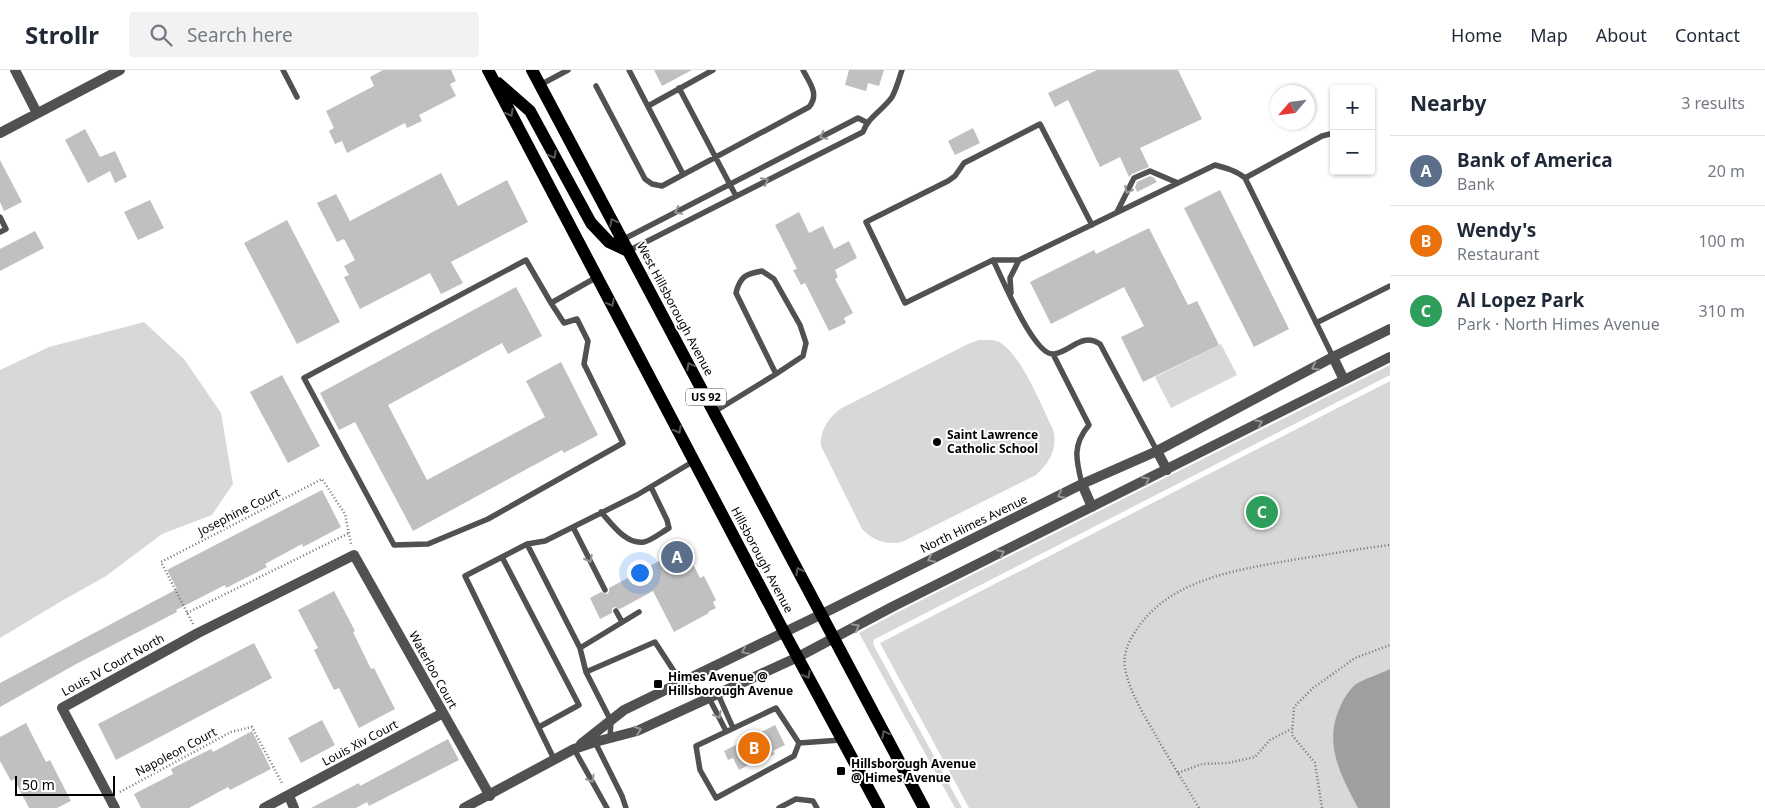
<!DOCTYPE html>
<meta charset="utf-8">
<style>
body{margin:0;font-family:"Noto Sans",sans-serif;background:#f2f2f3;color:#1f2937}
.controls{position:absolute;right:15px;top:15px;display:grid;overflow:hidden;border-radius:5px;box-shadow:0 1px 4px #0004}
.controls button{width:45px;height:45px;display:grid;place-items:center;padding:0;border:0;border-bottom:1px solid #e0e1e3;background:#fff;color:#1f2937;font:25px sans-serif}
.compass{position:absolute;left:1270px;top:15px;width:45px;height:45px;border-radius:50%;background:#fff;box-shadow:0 1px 4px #0004;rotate:242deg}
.scale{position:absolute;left:15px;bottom:12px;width:100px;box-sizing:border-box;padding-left:5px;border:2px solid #000;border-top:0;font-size:14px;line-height:18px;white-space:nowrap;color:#000;-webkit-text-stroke:4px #fff;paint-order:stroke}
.you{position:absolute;left:639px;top:502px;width:18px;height:18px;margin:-12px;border:4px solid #fff;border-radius:50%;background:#1a73e8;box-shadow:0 0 0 8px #1a73e833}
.badge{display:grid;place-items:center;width:32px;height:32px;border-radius:50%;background:#ea580c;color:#fff;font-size:16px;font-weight:700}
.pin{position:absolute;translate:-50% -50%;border:2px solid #fff;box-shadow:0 1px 5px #0006}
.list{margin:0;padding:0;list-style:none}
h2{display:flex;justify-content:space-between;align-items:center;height:65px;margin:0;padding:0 20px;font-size:21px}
h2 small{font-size:16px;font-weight:400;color:#747a83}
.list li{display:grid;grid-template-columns:32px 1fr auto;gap:15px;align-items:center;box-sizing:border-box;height:70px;padding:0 20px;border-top:1px solid #e0e1e3}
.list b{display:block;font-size:19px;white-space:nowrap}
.list p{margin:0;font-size:16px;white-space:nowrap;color:#747a83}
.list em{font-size:16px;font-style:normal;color:#747a83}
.icon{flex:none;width:28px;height:28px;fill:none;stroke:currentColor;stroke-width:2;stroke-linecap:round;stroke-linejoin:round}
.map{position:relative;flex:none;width:1390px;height:738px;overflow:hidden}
header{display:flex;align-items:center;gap:30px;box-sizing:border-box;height:70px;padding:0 25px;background:#fff;border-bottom:1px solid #e0e1e3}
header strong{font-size:24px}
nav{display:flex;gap:28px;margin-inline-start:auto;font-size:18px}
.search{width:350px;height:45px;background:#f2f2f3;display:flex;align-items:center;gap:12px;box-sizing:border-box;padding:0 18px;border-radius:5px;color:#747a83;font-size:19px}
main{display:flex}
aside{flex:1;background:#fff}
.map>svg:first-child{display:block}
.green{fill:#d8d8d8}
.water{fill:#9f9f9f}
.building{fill:#c0c0c0}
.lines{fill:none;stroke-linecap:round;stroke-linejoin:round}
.path{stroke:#737373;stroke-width:2.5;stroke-dasharray:1 2.5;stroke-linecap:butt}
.service{stroke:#515151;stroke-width:5.5}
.minor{stroke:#515151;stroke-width:10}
.tertiary{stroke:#515151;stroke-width:10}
.primary{stroke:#000;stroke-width:12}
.oneway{stroke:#595959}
.oneway2{stroke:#979797}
.poi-dot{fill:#000;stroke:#fff;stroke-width:2}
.labels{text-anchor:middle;stroke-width:4;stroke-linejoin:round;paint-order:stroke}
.shield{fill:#fff;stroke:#4c4c4c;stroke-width:1}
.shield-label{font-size:11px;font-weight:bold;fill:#000}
.street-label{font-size:12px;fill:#000;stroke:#fff}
.poi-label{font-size:12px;font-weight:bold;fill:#000;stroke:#fff;text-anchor:start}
</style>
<header>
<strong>Strollr</strong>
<div class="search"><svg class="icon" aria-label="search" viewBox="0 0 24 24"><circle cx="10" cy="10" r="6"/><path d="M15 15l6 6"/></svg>Search here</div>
<nav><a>Home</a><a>Map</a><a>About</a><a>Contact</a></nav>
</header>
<main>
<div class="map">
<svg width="1390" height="738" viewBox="0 0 1390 738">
<rect width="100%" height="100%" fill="#fff"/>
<!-- green -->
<path class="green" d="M144,252L184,289L221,343L233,414L212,445L162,464L106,506L60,532L0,568V300L49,277Z
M979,270C986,270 996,269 1001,273C1023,288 1041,335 1053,359C1058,378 1050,393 1036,405L902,472C885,475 874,471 862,459L821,376C819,362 829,347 840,339L968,274Z
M1221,274L1237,305L1171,338L1155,307Z
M1390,295V305L875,569L873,572L874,576L962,738H955L859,563L896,543Z
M1390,311V738H969L880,573Z"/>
<!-- water -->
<path class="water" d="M1390,599V738H1358C1341,705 1323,675 1340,637C1343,630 1349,620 1355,615C1363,609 1380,604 1390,599Z"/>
<!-- building -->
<path class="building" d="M383,0H451L456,11L450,14L456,26L419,45L422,51L407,58L405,53L347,83L342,71L335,74L329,61L334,58L326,41L374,16L370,7Z
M654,0H692L662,16Z
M849,0H884L879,16L868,13L866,21L845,15Z
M1097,0H1178L1202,49L1140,78L1149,97L1132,104L1129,107L1120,87L1100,97L1068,30L1055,37L1048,23Z
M973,58L980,73L955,85L948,71Z
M85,59L100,87L115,81L127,107L115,113L110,101L88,113L65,70Z
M0,90L22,132L4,141L0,132Z
M441,103L458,136L507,110L528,152L451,192L463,213L441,224L430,203L360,239L344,207L349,205L344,196L355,190L344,169L337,172L317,133L336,124L350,151Z
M1150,106L1154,108L1157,112L1137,122L1135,117L1137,112Z
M1220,120L1289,259L1254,277L1184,138Z
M150,130L164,158L138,170L124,142Z
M799,142L809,163L823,156L834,179L849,171L857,188L835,200L838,207L835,209L853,243L844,248L846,253L829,261L805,213L801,215L793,200L797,199L775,155Z
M287,150L340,252L297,274L244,173Z
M1149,158L1188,235L1197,231L1219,275L1143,312L1121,267L1144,256L1124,217L1051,254L1030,212L1094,180L1096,184Z
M35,161L44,178L0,201V179Z
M516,217L542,266L508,284L502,273L388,335L427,410L545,347L526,311L561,292L598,365L564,383L562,380L413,461L355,352L339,360L320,323Z
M282,305L320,376L288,393L250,322Z
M322,420L341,457L303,477L302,474L265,494L267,497L226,518L225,515L176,540L177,542L78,593L0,637V613L177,519L167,500Z
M686,480L700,508L704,506L716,530L713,532L716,538L708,542L709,543L674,562L653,521L620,539L614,537L612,539V543L600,549L590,528L601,522L607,524L609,522V518L676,482L677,485Z
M334,521L355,561L353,562L371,599L374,598L395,639L359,658L339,618L334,620L314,580L318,578L298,540Z
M254,573L272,608L116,690L98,654Z
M322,650L335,675L301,693L288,668Z
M26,653L46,692L50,690L71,731L57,738H29L14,709L11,711L0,691V667Z
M775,655L785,675L773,681L775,684L759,692L758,690L739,700L733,688L728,690L724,681Z
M252,661L271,699L230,720L228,717L189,738H141L134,724L173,704L171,699L211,679L213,682Z
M448,669L459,690L369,736L367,732L356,738H311L359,713L360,716Z"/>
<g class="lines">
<!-- path -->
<path class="path" d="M187,543L349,463
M193,554L161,492L322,409L345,444L351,474
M1178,703L1202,694L1228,693L1255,687L1270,670L1293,658
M120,722L231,662L252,657L283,715
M1199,738C1186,716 1173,695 1160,673C1147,649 1130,625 1125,598C1123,584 1128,573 1135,562C1168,509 1237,500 1292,490C1325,485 1357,479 1390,475
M1322,738L1315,693L1292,665L1294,637L1313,618L1355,588L1390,575"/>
<!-- service -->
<path class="service" d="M283,0L297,27
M629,0L683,104
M540,15L568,0
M596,16L645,109L652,114L662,116L809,37C820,24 809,12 803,0
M679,18L736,126
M648,36L713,0
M1245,108L1322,66L1334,63
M1117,142L1134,108L1150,101L1178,113
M0,147L6,159L0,162
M1092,155L1040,54L964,93L955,106L948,111L866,152L905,233L993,190H1019L1215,95C1226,98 1237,101 1245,108L1333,287
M622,170L858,48L866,52
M628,181L863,62C868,47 883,40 892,27C896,20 899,9 902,0
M993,190C1002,207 1034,287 1054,284C1072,281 1081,262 1100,274L1157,381
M1011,223L1010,208L1019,190
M551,233L564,253L577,249L588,271L584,294L623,373L488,449L428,474L394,475L304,308L526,190L551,233L597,207
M1316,253L1390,216
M1053,284L1089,355C1072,375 1076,390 1082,414
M714,342L776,304L803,286L806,273L800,255L774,209L762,201C746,204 740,206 736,223L776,304
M601,442C612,454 626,475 644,472C652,470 662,462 669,458L667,450L651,417
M573,457L605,520
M527,474L580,578
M502,487L527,474L545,471L637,425L694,391
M616,541L622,552
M586,602L655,572L681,612
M718,624L733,658
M709,628L726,661
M776,638L799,673L794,686L716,728L700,700L696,676Z
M539,657L579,635L502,487L465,506L554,689
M610,668L611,651L586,602L580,578L639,542
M594,670L622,726L626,738
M799,673L841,670
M574,679L607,738
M779,738L796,729L813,731L817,738"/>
<!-- minor -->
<path class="minor" d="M15,0L37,43
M0,63L120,0
M289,726L294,738
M115,738L62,638L198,563L354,485L490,726
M264,738L443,643"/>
<!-- tertiary -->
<path class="tertiary" d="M1333,287L1344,310
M1157,381L1167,400
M1082,414L1092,437
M581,674L624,640L822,544L1082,414L1157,381L1333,287L1390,259
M464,738L574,679L595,672L637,661L798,587L892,537L1390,287"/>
<!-- primary -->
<path class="primary" d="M488,0L784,562L879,738
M532,0L924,738
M498,13L530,41L591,153L609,172L628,181"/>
</g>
<!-- one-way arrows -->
<defs><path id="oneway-chevron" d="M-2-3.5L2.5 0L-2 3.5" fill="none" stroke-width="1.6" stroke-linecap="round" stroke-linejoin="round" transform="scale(1.25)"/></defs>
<g class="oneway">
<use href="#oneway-chevron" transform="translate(510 43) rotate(62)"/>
<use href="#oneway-chevron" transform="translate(553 85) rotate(62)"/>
<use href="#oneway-chevron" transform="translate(613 152) rotate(-118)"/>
<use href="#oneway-chevron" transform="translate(611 233) rotate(62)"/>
<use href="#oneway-chevron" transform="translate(690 296) rotate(-118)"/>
<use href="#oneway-chevron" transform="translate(678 360) rotate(62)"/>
<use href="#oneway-chevron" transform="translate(799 501) rotate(-118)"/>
<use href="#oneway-chevron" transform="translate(807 605) rotate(61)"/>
<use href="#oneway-chevron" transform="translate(885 664) rotate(-118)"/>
</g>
<g class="oneway2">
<use href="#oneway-chevron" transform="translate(823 66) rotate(153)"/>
<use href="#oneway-chevron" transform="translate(765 111) rotate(-27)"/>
<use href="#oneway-chevron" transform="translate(1128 120) rotate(117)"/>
<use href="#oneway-chevron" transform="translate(678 141) rotate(153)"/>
<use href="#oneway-chevron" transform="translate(1315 297) rotate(152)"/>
<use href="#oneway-chevron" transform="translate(1259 353) rotate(-27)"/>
<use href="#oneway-chevron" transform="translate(1146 410) rotate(-27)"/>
<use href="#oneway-chevron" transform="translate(1061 425) rotate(153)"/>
<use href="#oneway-chevron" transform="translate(1001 483) rotate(-27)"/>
<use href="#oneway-chevron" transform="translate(589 489) rotate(63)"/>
<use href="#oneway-chevron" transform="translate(931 489) rotate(154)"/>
<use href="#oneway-chevron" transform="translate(856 557) rotate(-29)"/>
<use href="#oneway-chevron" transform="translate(745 581) rotate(154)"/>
<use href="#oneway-chevron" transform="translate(718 645) rotate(62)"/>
<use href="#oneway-chevron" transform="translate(638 660) rotate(-20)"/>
<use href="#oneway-chevron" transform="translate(591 709) rotate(60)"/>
</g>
<!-- markers -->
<g class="poi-dot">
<circle cx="937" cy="372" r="5"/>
<rect x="653" y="609" width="10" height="10" rx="2.5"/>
<rect x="836" y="696" width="10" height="10" rx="2.5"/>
</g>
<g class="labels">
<!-- shield labels -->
<rect class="shield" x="686" y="318.5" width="40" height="17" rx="4"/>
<g class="shield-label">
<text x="706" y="331">US 92</text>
</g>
<!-- street labels -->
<g class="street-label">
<text transform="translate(675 239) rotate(62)" y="4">West Hillsborough Avenue</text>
<text transform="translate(239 442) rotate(-27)" y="4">Josephine Court</text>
<text transform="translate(974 454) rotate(-26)" y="4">North Himes Avenue</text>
<text transform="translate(762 490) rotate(62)" y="4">Hillsborough Avenue</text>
<text transform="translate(113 595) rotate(-29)" y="4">Louis IV Court North</text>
<text transform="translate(433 600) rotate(61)" y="4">Waterloo Court</text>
<text transform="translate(360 673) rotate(-28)" y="4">Louis Xiv Court</text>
<text transform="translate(176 682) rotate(-28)" y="4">Napoleon Court</text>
</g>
<!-- poi labels -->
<g class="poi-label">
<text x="947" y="369">Saint Lawrence<tspan x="947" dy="14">Catholic School</tspan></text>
<text x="668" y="611">Himes Avenue @<tspan x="668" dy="14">Hillsborough Avenue</tspan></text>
<text x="851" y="698">Hillsborough Avenue<tspan x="851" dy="14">@ Himes Avenue</tspan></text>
</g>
</g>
</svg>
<div class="controls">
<button>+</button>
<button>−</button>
</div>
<svg class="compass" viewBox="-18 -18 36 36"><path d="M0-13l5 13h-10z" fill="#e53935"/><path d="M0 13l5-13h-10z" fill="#747a83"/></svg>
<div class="scale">50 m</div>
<div class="you"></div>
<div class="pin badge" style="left:677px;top:487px;background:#5c6f8a">A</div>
<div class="pin badge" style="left:754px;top:678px;background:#e8710a">B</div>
<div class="pin badge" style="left:1262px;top:442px;background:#2e9e5b">C</div>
</div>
<aside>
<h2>Nearby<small>3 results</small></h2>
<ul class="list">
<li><span class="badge" style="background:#5c6f8a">A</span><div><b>Bank of America</b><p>Bank</p></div><em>20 m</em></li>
<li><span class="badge" style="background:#e8710a">B</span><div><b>Wendy's</b><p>Restaurant</p></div><em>100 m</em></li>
<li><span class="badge" style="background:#2e9e5b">C</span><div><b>Al Lopez Park</b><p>Park · North Himes Avenue</p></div><em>310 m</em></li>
</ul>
</aside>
</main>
